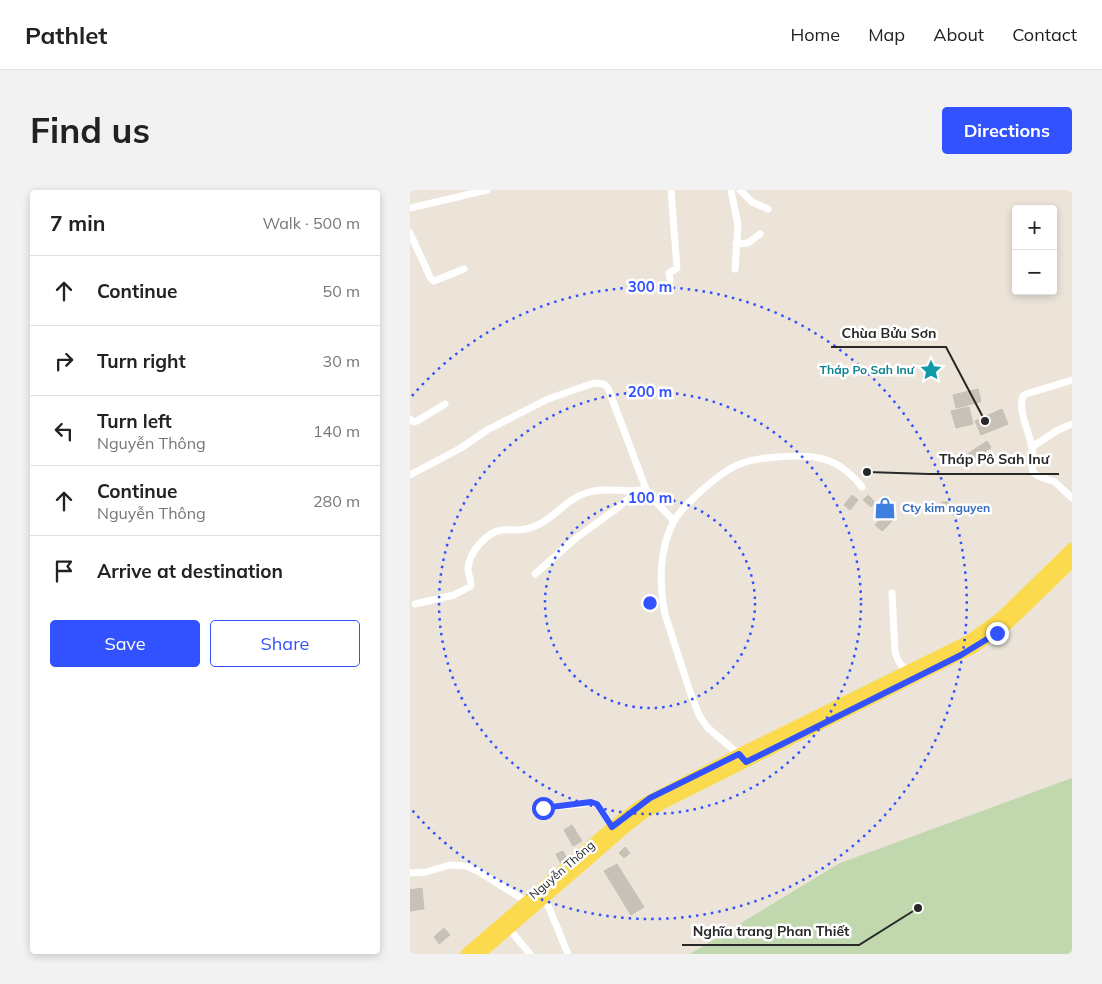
<!DOCTYPE html>
<meta charset="utf-8">
<style>
body{margin:0;font-family:Mulish,sans-serif;background:#f2f2f2;color:#222}
.controls{position:absolute;right:15px;top:15px;display:grid;overflow:hidden;border-radius:5px;box-shadow:0 2px 8px #0003}
.controls button{width:45px;height:45px;display:grid;place-items:center;padding:0;border:0;border-bottom:1px solid #e0e0e0;background:#fff;color:#222;font:25px sans-serif}
.stop{position:absolute;width:15px;height:15px;margin:-11px;border:4px solid #3251ff;border-radius:50%;background:#fff}
.stop.end{background:#3251ff;border-color:#fff;box-shadow:0 1px 5px #0008}
.list{margin:0;padding:0;list-style:none}
h2{display:flex;justify-content:space-between;align-items:center;height:65px;margin:0;padding:0 20px;font-size:21px}
h2 small{font-size:16px;font-weight:400;color:#767676}
.list li{display:grid;grid-template-columns:32px 1fr auto;gap:15px;align-items:center;box-sizing:border-box;height:70px;padding:0 20px;border-top:1px solid #e0e0e0}
.list b{display:block;font-size:19px;white-space:nowrap}
.list p{margin:0;font-size:16px;white-space:nowrap;color:#767676}
.list em{font-size:16px;font-style:normal;color:#767676}
.actions{display:flex;gap:10px;padding:15px 20px}
.actions a{flex:1;padding:11px 0;border:1px solid #3251ff;border-radius:5px;text-align:center;font-size:18px;color:#3251ff}
.actions .main{background:#3251ff;color:#fff}
.icon{flex:none;width:28px;height:28px;fill:none;stroke:currentColor;stroke-width:2;stroke-linecap:round;stroke-linejoin:round}
.map{position:relative;flex:none;width:662px;height:764px;overflow:hidden;border-radius:5px}
header{display:flex;align-items:center;gap:30px;box-sizing:border-box;height:70px;padding:0 25px;background:#fff;border-bottom:1px solid #e0e0e0}
header strong{font-size:24px}
nav{display:flex;gap:28px;margin-inline-start:auto;font-size:18px}
.intro{display:flex;align-items:center;justify-content:space-between;box-sizing:border-box;height:120px;padding:0 30px}
h1{margin:0;font-size:35px}
.button{padding:12px 22px;border-radius:5px;background:#3251ff;color:#fff;font-size:18px;font-weight:700}
main{display:flex;gap:30px;padding:0 30px}
aside{flex:1;background:#fff;border-radius:5px;box-shadow:0 2px 8px #0003}
.map>svg:first-child{display:block}
.cemetery{fill:#c1d8ae}
.shadow{fill:#0003}
.building{fill:#c7c1b8;stroke:#c7c1b2}
.lines{fill:none;stroke-linecap:round;stroke-linejoin:round}
.street{stroke:#fff;stroke-width:7}
.primary{stroke:#fcda4d;stroke-width:11}
.route{stroke:#3251ff;stroke-width:6}
.ring{fill:none;stroke:#3251ff;stroke-width:2.5;stroke-dasharray:2.5 5}
.labels{text-anchor:middle;stroke-width:5;stroke-linejoin:round;paint-order:stroke}
.culture-label{font-size:12px;font-weight:bold;fill:#0d838f;stroke:#fff;text-anchor:end}
.shop-label{font-size:12px;font-weight:bold;fill:#366cbe;stroke:#fff;text-anchor:start}
.street-label{font-size:12px;fill:#282828;stroke:#fff}
.centre{fill:#3251ff;stroke:#fff;stroke-width:2.5}
.ring-label{font-size:15px;text-anchor:middle;font-weight:bold;fill:#3251ff;stroke:#fff;stroke-width:5;stroke-linejoin:round;paint-order:stroke}
.leader{fill:none;stroke:#282828;stroke-width:2}
.callout-dot{fill:#282828;stroke:#fff;stroke-width:2}
.callout-label{font-size:14px;text-anchor:middle;font-weight:bold;fill:#282828;stroke:#fff;stroke-width:5;stroke-linejoin:round;paint-order:stroke}
</style>
<header>
<strong>Pathlet</strong>
<nav><a>Home</a><a>Map</a><a>About</a><a>Contact</a></nav>
</header>
<div class="intro"><h1>Find us</h1><a class="button">Directions</a></div>
<main>
<aside>
<h2>7 min<small>Walk · 500 m</small></h2>
<ul class="list">
<li><svg class="icon" aria-label="ahead" viewBox="0 0 24 24"><path d="M12 20V5M6 11l6-6 6 6"/></svg><div><b>Continue</b></div><em>50 m</em></li>
<li><svg class="icon" aria-label="right" viewBox="0 0 24 24"><path d="M7 20v-9h11M14 6l5 5-5 5"/></svg><div><b>Turn right</b></div><em>30 m</em></li>
<li><svg class="icon" aria-label="left" viewBox="0 0 24 24"><path d="M17 20v-9H6M10 6l-5 5 5 5"/></svg><div><b>Turn left</b><p>Nguyễn Thông</p></div><em>140 m</em></li>
<li><svg class="icon" aria-label="ahead" viewBox="0 0 24 24"><path d="M12 20V5M6 11l6-6 6 6"/></svg><div><b>Continue</b><p>Nguyễn Thông</p></div><em>280 m</em></li>
<li><svg class="icon" aria-label="arrive" viewBox="0 0 24 24"><path d="M6 21V4h12l-3 4 3 4H6"/></svg><div><b>Arrive at destination</b></div></li>
</ul>
<div class="actions"><a class="main">Save</a><a>Share</a></div>
</aside>
<div class="map">
<svg width="662" height="764" viewBox="0 0 662 764">
<rect width="100%" height="100%" fill="#ece4d8"/>
<!-- cemetery -->
<path class="cemetery" d="M662,588V764H280L430,673Z"/>
<!-- shadow -->
<path class="shadow" d="M567,200L571,212L548,218L545,206Z
M577,253L581,258L561,271L557,266Z
M477,323L484,329L473,341L467,336Z"/>
<!-- building -->
<path class="building" d="M568,199L571,211L546,218L543,205Z
M559,217L563,234L546,238L541,221Z
M592,219L598,234L571,245L565,231Z
M577,251L581,257L560,271L556,265Z
M442,305L448,310L440,320L434,315Z
M458,305L465,312L461,317L453,310Z
M531,312H538V318H532Z
M477,321L484,327L472,341L465,335Z
M162,635L172,651L163,656L154,640Z
M215,657L220,663L214,668L209,663Z
M153,661L158,671L151,674L146,664Z
M207,674L234,717L221,725L194,681Z
M12,698L14,719L0,721V700Z
M34,738L40,745L29,754L24,747Z"/>
<g class="lines">
<!-- street -->
<path class="street" d="M321,0L328,35L325,79
M330,0L342,12L358,19
M0,18L77,0
M0,43L21,89L24,91L54,79
M326,54L338,53L350,44
M260,90L259,83L267,78L261,0
M662,190L616,204L613,206C607,220 620,243 622,258C623,266 621,274 623,282L628,286L645,292L662,308
M0,229L4,232L7,231L35,214
M622,257L648,240L662,234
M0,285L51,258L77,240L138,209L184,193L194,194L198,198L236,299L244,310L264,331
M125,384L166,348L209,317L227,301
M482,403L485,462C488,471 490,476 498,480
M5,414L44,405L61,396C61,390 58,384 58,378C59,363 76,342 92,340C104,339 112,342 125,336C144,329 156,309 176,303C196,296 216,304 236,299
M331,566L298,538L290,527L280,502L255,424C249,395 249,358 264,331C273,315 312,280 330,274C342,269 354,268 367,267C404,264 428,266 452,297
M133,618L181,613L187,614L202,637
M0,683L16,682L40,675L56,676L68,681L117,712
M135,708L158,764
M99,739L120,764"/>
<!-- primary -->
<path class="primary" d="M56,764L202,637L229,616L329,564L558,451L591,427L662,358
M70,764L214,639L234,623L563,458L599,433L662,372"/>
</g>
<g class="lines">
<!-- route -->
<path class="route" d="M133,618L181,612L187,614L202,637L240,608L329,564L336,572L551,465L587,443"/>
</g>
<!-- distance rings -->
<g class="ring">
<circle cx="240" cy="413" r="105"/>
<circle cx="240" cy="413" r="211"/>
<path d="M2 206A316 316 0 1 1 2 620"/>
</g>
<!-- icons -->
<defs>
<g id="sight-bare" transform="scale(1.725)"><path d="M0-6L1.8-2.2L6-1.7L2.9 1.2L3.7 5.4L0 3.3L-3.7 5.4L-2.9 1.2L-6-1.7L-1.8-2.2Z" fill="#0f9aa8" stroke="#fff" stroke-width="2.5" paint-order="stroke"/></g>
<g id="shop-bare" transform="scale(1.725)"><path d="M-5-2.5h2.3a2.7 3.5 0 0 1 5.4 0H5L5.5 6h-11ZM-1.5-2.5h3a1.5 2.3 0 0 0-3 0Z" fill="#3f7fe0" stroke="#fff" stroke-width="2.5" paint-order="stroke"/></g>
</defs>
<g fill-rule="evenodd">
<use href="#sight-bare" x="521" y="180"/>
<use href="#shop-bare" x="475" y="318"/>
</g>
<g class="labels">
<!-- culture labels -->
<g class="culture-label">
<text x="504" y="184">Tháp Po Sah Inư</text>
</g>
<!-- shop labels -->
<g class="shop-label">
<text x="492" y="322">Cty kim nguyen</text>
</g>
<!-- street labels -->
<g class="street-label">
<text transform="translate(152 680) rotate(-41)" y="4">Nguyễn Thông</text>
</g>
</g>
<circle cx="240" cy="413" r="8" class="centre"/>
<g class="ring-label">
<text x="240" y="102">300 m</text>
<text x="240" y="207">200 m</text>
<text x="240" y="313">100 m</text>
</g>
<!-- callouts -->
<path class="leader" d="M575 231L536 157H421M457 282L519 284H649M508 718L449 755H272"/>
<g class="callout-dot">
<circle cx="575" cy="231" r="5"/>
<circle cx="457" cy="282" r="5"/>
<circle cx="508" cy="718" r="5"/>
</g>
<g class="callout-label">
<text x="479" y="148">Chùa Bửu Sơn</text>
<text x="584" y="274">Tháp Pô Sah Inư</text>
<text x="361" y="746">Nghĩa trang Phan Thiết</text>
</g>
</svg>
<div class="controls">
<button>+</button>
<button>−</button>
</div>
<div class="stop" style="left:133px;top:618px"></div>
<div class="stop end" style="left:587px;top:443px"></div>
</div>
</main>
